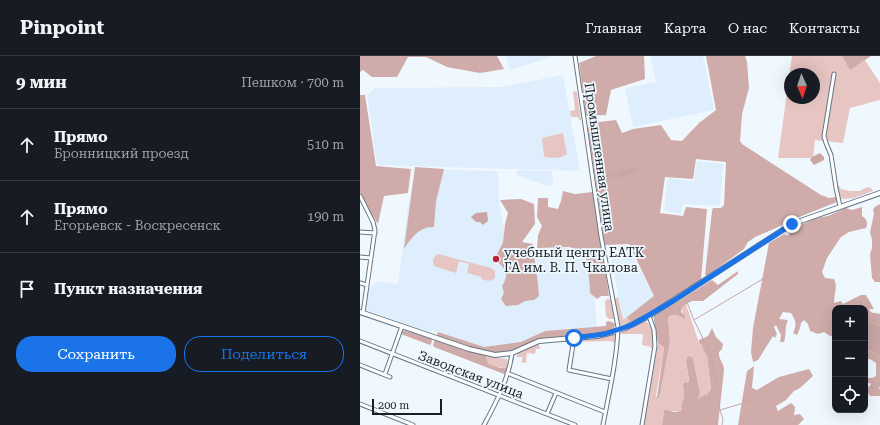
<!DOCTYPE html>
<html lang="ru">
<meta charset="utf-8">
<style>
body{margin:0;font-family:"Roboto Serif",serif;background:#20242c;color:#f1f3f6}
.controls{position:absolute;right:12px;bottom:12px;display:grid;overflow:hidden;border-radius:8px;box-shadow:0 4px 16px #0002}
.controls button{width:36px;height:36px;display:grid;place-items:center;padding:0;border:0;border-bottom:1px solid #363941;background:#171b24;color:#f1f3f6;font:20px sans-serif}
.compass{position:absolute;left:424px;top:12px;width:36px;height:36px;border-radius:50%;background:#171b24;box-shadow:0 4px 16px #0002;rotate:177deg}
.scale{position:absolute;left:12px;bottom:10px;width:70px;box-sizing:border-box;padding-left:4px;border:2px solid #182026;border-top:0;font-size:11px;line-height:14px;white-space:nowrap;color:#182026;-webkit-text-stroke:3px #f0f8ff;paint-order:stroke}
.stop{position:absolute;width:12px;height:12px;margin:-9px;border:3px solid #1a73e8;border-radius:50%;background:#fff}
.stop.end{background:#1a73e8;border-color:#fff;box-shadow:0 1px 4px #0008}
.list{margin:0;padding:0;list-style:none}
h2{display:flex;justify-content:space-between;align-items:center;height:52px;margin:0;padding:0 16px;font-size:17px}
h2 small{font-size:13px;font-weight:400;color:#9ea1a6}
.list li{display:grid;grid-template-columns:26px 1fr auto;gap:12px;align-items:center;box-sizing:border-box;height:72px;padding:0 16px;border-top:1px solid #363941}
.list b{display:block;font-size:15px;white-space:nowrap}
.list p{margin:0;font-size:13px;white-space:nowrap;color:#9ea1a6}
.list em{font-size:13px;font-style:normal;color:#9ea1a6}
.actions{display:flex;gap:8px;padding:12px 16px}
.actions a{flex:1;padding:9px 0;border:1px solid #1a73e8;border-radius:16px;text-align:center;font-size:14px;color:#1a73e8}
.actions .main{background:#1a73e8;color:#fff}
.icon{flex:none;width:22px;height:22px;fill:none;stroke:currentColor;stroke-width:2;stroke-linecap:round;stroke-linejoin:round}
.map{position:relative;flex:none;width:520px;height:369px;overflow:hidden}
header{display:flex;align-items:center;gap:24px;box-sizing:border-box;height:56px;padding:0 20px;background:#171b24;border-bottom:1px solid #363941}
header strong{font-size:19px}
nav{display:flex;gap:22px;margin-inline-start:auto;font-size:14px}
main{display:flex}
aside{flex:1;background:#171b24}
.map>svg:first-child{display:block}
.built{fill:#deeefc}
.green{fill:#e7c5c3;fill-rule:evenodd}
.forest{fill:#cfaba9}
.water{fill:#caa6a5}
.lines{fill:none;stroke-linecap:round;stroke-linejoin:round}
.stream{stroke:#caa6a5;stroke-width:1}
.minor-casing{stroke:#647686;stroke-width:5}
.major-casing{stroke:#647686;stroke-width:6}
.minor{stroke:#fff;stroke-width:3}
.major{stroke:#fff;stroke-width:4}
.route{stroke:#1a73e8;stroke-width:5}
.poi-dot{fill:#b82735;stroke:#f0f8ff;stroke-width:1.5}
.labels{text-anchor:middle;stroke-width:3.5;stroke-linejoin:round;paint-order:stroke}
.street-label{font-size:13px;fill:#182026;stroke:#f0f8ff}
.poi-label{font-size:13px;fill:#182026;stroke:#f0f8ff;text-anchor:start}
</style>
<header>
<strong>Pinpoint</strong>
<nav><a>Главная</a><a>Карта</a><a>О нас</a><a>Контакты</a></nav>
</header>
<main>
<aside>
<h2>9 мин<small>Пешком · 700 m</small></h2>
<ul class="list">
<li><svg class="icon" aria-label="ahead" viewBox="0 0 24 24"><path d="M12 20V5M6 11l6-6 6 6"/></svg><div><b>Прямо</b><p>Бронницкий проезд</p></div><em>510 m</em></li>
<li><svg class="icon" aria-label="ahead" viewBox="0 0 24 24"><path d="M12 20V5M6 11l6-6 6 6"/></svg><div><b>Прямо</b><p>Егорьевск - Воскресенск</p></div><em>190 m</em></li>
<li><svg class="icon" aria-label="arrive" viewBox="0 0 24 24"><path d="M6 21V4h12l-3 4 3 4H6"/></svg><div><b>Пункт назначения</b></div></li>
</ul>
<div class="actions"><a class="main">Сохранить</a><a>Поделиться</a></div>
</aside>
<div class="map">
<svg width="520" height="369" viewBox="0 0 520 369">
<rect width="100%" height="100%" fill="#f0f8ff"/>
<!-- built -->
<path class="built" d="M146,0H195L150,14Z
M290,0H343L354,54L273,71L265,32L296,26Z
M203,19L220,115L17,109L7,38L14,34V32L141,31Z
M337,105L363,108L360,149L359,150L323,148L321,158L305,155L304,154L307,124L309,122L334,125Z
M56,113L138,115L139,147L147,188L176,194L231,190L232,211L237,271L185,275L160,287L124,291L72,274L70,276L5,254L8,233L18,225L38,228L48,151Z
M157,114L192,115L193,126L191,131L157,120Z
M267,189L294,240L263,264L249,191Z"/>
<!-- green -->
<path class="green" d="M432,0H482L490,13L505,4L520,27V44L490,52L483,87L455,84L453,102H418ZM430,18H454V42H430Z
M216,35L217,37L221,64L220,65L218,61H211L210,55L215,54L213,36Z
M203,77L207,98C201,103 192,102 185,101L184,100L182,82Z
M477,127L481,133L490,135H500L505,132L509,131L512,133L513,135L494,142L482,143L479,139Z
M78,198L131,212L135,215V222C130,226 127,225 121,223L122,221L107,217L109,208L99,205L96,217L77,211L74,210C72,205 73,201 78,198Z
M258,241L263,264L267,261C269,266 273,265 277,263L261,270L259,269L254,243Z
M249,243L251,245L254,263H249L246,260L245,245L247,243Z
M326,248L339,287L342,289L343,294L347,300L351,333L346,341L338,343L340,336L333,303L330,300L326,305L329,326L327,327L325,326L323,328L324,341L321,350L322,353L321,355H304L302,369H284L298,287L304,291L296,340L298,342L310,285L308,261L314,259H318L323,263L322,252Z
M283,266H287C293,272 294,284 292,292L291,293V291L282,289L283,278H261L260,277Z
M254,278L257,281L256,287L250,285L215,286L217,284Z
M179,288L180,293H176L175,298L167,297L166,307L161,306L163,301H156C159,293 171,290 179,288Z
M126,300L147,303L148,306L147,312C140,312 134,311 128,308Z"/>
<!-- forest -->
<path class="forest" d="M0,0H137L144,13L120,17L87,11L66,1H48L37,21H12L3,14L0,16Z
M236,0H284L285,23L251,34L246,59L226,60L219,7Z
M346,0H385L387,6L389,32L382,58L380,85L382,88L461,139L469,142L476,141L477,146L434,163L416,172L395,181L388,186L384,193L348,219H345L352,155L353,152H361L364,149L366,106L336,103L333,123L305,121L300,157L323,160L326,151L347,153L341,224C331,230 280,266 271,265C269,265 268,263 267,261L294,240L269,188L245,189L228,73L230,67L256,64L262,77L273,73L301,69L311,84L322,85L339,67L356,54Z
M482,0H511L490,14Z
M0,39H5L16,110L51,113L48,137L24,140L18,168L7,152L0,136Z
M55,111L84,113L76,145L74,171C60,170 51,182 44,193Z
M203,135L215,138L233,136L249,240H241L237,243L230,237C230,223 227,209 225,195L209,191L177,192L178,179L182,170L177,161L178,142H188V151L198,153L201,145Z
M161,143L174,148L175,168L162,186L173,188C174,205 178,222 179,240L174,244L165,245L158,249L146,250L141,243L144,237L142,230C151,216 144,212 134,203L143,187L145,168L148,157L140,144Z
M520,148V226H515L512,222L510,198L512,192V184L510,176L514,158L513,153L516,150Z
M502,151V160C507,163 508,167 506,172L489,176L481,181L467,202L462,216L465,222L474,223C478,231 474,238 474,247L481,245L483,248L501,239H506L514,253H509C511,259 515,256 520,258V270L505,264V252H475V279L470,280L464,276L458,278L450,275L448,268L444,264L441,267L440,272L437,279L433,277C437,269 436,265 431,257L423,256L419,263L428,264C424,272 427,278 424,286H420L421,279L416,269L414,271L417,278L415,282L413,280L398,304L393,306L391,296L393,272L409,187L424,178L428,180L432,173L456,162L468,160L486,152L492,154Z
M378,215V218L343,245H332L326,248L322,252L321,256L325,260L324,263C317,259 317,257 308,261L310,285L299,342H297L304,291L298,287C297,279 293,265 294,260L352,224L358,229Z
M249,265L254,267L255,269L254,273C232,281 207,279 184,282C171,284 162,292 150,295C134,300 90,288 77,279L78,276L124,291L161,286L185,275L246,270V266Z
M352,272L356,281L363,288L362,293L359,296C358,303 364,307 364,314L358,369H302L304,355L306,354L314,356L321,355L322,353L321,350L324,341L323,328L325,326L328,327L329,324L326,305L328,300L332,301L333,303L340,336L338,343L345,339L346,340L351,333L347,300L343,294L342,289L339,287V284L348,280Z
M42,274L71,282L72,284L71,288L70,289L41,278Z
M75,283L126,300L128,308L140,312H147L146,316L144,318L74,291L73,289Z
M505,293L518,298L520,301V331L519,332L520,334V340H510L507,336V333L511,328L505,325L507,322H512L516,320V307L510,303L506,304L508,316L505,319Z
M394,310L392,332L397,334L419,321L449,313L453,320L440,332L434,335L426,344L416,350L418,355L431,347L435,351L434,359L440,358L444,363L438,369H378L387,315Z"/>
<!-- water -->
<path class="water" d="M460,97L464,101V104L454,109L450,104L452,101Z
M275,112L279,114L264,121H244L248,117L257,118L259,114Z
M127,156L128,165L123,169L120,166H116L111,161L116,157Z
M505,264L520,270V301L518,298L505,293Z"/>
<g class="lines">
<!-- stream -->
<path class="stream" d="M326,244L334,264L351,299L360,354L363,363L362,369
M334,264L433,205
M360,354L394,344L446,319"/>
<!-- minor casing -->
<g class="minor-casing">
<path id="minor" d="M215,0L241,180L258,271C257,304 249,337 243,369
M474,18L464,80L466,87L471,99L476,132L480,150
M0,140L13,166L15,174L3,257
M0,176L15,177
M0,201L11,202
M0,227L7,229
M214,282L209,314L252,323
M0,285L215,369
M0,309L30,321
M147,317L245,356
M25,318L42,270
M0,348L53,369
M187,358L196,337
M124,369C136,347 149,322 152,297
M282,369L295,290L294,274L289,260"/>
</g>
<!-- major casing -->
<g class="major-casing">
<path id="major" d="M0,256L109,293L135,299L152,297L179,285L237,280L253,276L265,272L289,260L432,168L520,137"/>
</g>
<!-- minor -->
<use href="#minor" class="minor"/>
<!-- major -->
<use href="#major" class="major"/>
</g>
<g class="lines">
<!-- route -->
<path class="route" d="M214,282L245,278L272,269L313,245L432,168"/>
</g>
<!-- markers -->
<circle class="poi-dot" cx="136" cy="203" r="4"/>
<g class="labels">
<!-- street labels -->
<g class="street-label">
<text transform="translate(240 101) rotate(82)" y="5">Промышленная улица</text>
<text transform="translate(111 318) rotate(21)" y="5">Заводская улица</text>
</g>
<!-- poi labels -->
<g class="poi-label">
<text x="144" y="201">учебный центр ЕАТК<tspan x="144" dy="15">ГА им. В. П. Чкалова</tspan></text>
</g>
</g>
</svg>
<div class="controls">
<button>+</button>
<button>−</button>
<button><svg class="icon" aria-label="locate" viewBox="0 0 24 24"><circle cx="12" cy="12" r="6"/><path d="M12 2v4M12 18v4M2 12h4M18 12h4"/></svg></button>
</div>
<svg class="compass" viewBox="-18 -18 36 36"><path d="M0-13l5 13h-10z" fill="#e53935"/><path d="M0 13l5-13h-10z" fill="#9ea1a6"/></svg>
<div class="scale">200 m</div>
<div class="stop" style="left:214px;top:282px"></div>
<div class="stop end" style="left:432px;top:168px"></div>
</div>
</main>
